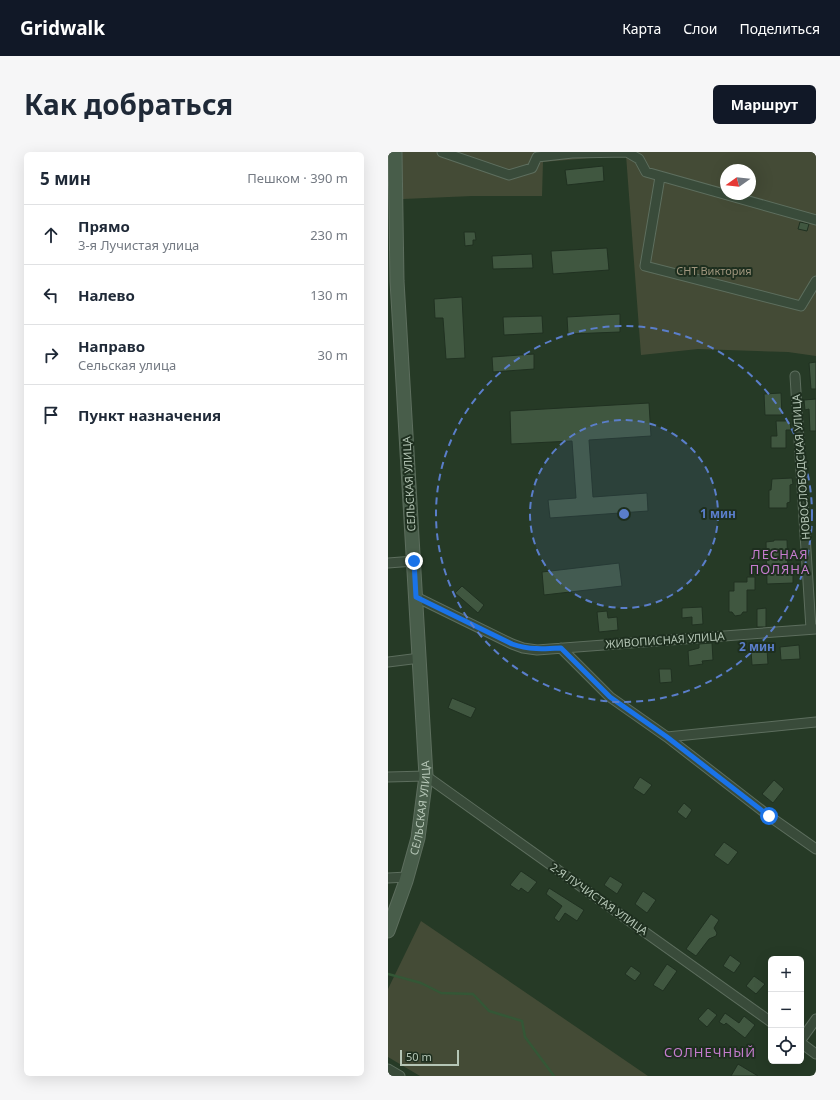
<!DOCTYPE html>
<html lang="ru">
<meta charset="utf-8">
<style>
body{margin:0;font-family:"Noto Sans",sans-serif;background:#f6f6f7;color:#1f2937}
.controls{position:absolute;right:12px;bottom:12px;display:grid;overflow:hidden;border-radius:6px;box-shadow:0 4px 16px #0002}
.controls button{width:36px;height:36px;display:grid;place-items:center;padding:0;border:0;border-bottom:1px solid #e0e1e3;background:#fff;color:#1f2937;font:20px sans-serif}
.compass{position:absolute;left:332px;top:12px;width:36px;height:36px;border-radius:50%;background:#fff;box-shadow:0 4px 16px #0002;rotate:255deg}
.scale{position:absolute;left:12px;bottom:10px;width:59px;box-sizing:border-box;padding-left:4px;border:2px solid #b5c6b6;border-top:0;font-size:11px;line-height:14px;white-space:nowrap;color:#b5c6b6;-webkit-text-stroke:3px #1e2f1f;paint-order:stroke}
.stop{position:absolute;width:12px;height:12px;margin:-9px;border:3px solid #1a73e8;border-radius:50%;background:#fff}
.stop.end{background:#1a73e8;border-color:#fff;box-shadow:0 1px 4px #0008}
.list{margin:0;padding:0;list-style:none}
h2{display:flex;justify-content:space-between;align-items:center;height:52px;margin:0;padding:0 16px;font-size:17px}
h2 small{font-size:13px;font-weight:400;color:#747a83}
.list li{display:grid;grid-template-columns:26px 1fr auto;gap:12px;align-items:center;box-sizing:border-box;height:60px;padding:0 16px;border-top:1px solid #e0e1e3}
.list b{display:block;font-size:15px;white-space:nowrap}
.list p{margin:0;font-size:13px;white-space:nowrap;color:#747a83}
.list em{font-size:13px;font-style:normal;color:#747a83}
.icon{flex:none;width:22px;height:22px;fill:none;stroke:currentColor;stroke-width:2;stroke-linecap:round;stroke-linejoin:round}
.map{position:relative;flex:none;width:428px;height:924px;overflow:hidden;border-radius:6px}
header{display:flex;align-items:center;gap:24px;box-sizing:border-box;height:56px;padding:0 20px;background:#111827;color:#fff}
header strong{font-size:19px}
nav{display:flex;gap:22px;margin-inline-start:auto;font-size:14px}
.intro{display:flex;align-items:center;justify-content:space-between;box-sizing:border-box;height:96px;padding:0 24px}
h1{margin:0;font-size:28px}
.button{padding:10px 18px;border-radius:6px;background:#111827;color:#fff;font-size:14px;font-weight:700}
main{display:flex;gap:24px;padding:0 24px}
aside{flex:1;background:#fff;border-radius:6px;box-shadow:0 4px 16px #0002}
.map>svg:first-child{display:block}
.green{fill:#444b36;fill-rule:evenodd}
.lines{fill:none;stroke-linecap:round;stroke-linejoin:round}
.stream{stroke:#345736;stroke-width:2.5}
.building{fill:#405740;stroke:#203121}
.street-casing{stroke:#5d6e5e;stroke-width:11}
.secondary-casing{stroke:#5d6e5e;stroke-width:15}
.street{stroke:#394b3a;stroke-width:9}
.secondary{stroke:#485d4a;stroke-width:13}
.route{stroke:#1a73e8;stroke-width:5}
.ring{fill:none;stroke:#5a7eca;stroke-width:2;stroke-dasharray:7 5}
.labels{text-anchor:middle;stroke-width:4;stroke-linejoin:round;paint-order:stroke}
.park-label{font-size:11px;fill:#9f957d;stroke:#1e2f1f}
.street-label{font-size:11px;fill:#b5c6b6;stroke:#1e2f1f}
.quarter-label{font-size:13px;letter-spacing:1px;fill:#c57cce;stroke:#1e2f1f}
.centre{fill:#5a7eca;stroke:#1e2f1f;stroke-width:2}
.ring-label{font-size:12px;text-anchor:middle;font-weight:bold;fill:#5a7eca;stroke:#1e2f1f;stroke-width:4;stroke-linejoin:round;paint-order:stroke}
</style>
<header>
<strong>Gridwalk</strong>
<nav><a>Карта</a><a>Слои</a><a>Поделиться</a></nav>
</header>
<div class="intro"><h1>Как добраться</h1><a class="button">Маршрут</a></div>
<main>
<aside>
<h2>5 мин<small>Пешком · 390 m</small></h2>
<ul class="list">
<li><svg class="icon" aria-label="ahead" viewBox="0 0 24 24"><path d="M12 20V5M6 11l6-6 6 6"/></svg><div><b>Прямо</b><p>3-я Лучистая улица</p></div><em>230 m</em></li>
<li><svg class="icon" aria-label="left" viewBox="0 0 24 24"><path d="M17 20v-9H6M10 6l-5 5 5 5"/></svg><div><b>Налево</b></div><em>130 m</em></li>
<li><svg class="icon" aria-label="right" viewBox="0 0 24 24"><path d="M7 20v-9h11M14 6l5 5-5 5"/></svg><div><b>Направо</b><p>Сельская улица</p></div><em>30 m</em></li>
<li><svg class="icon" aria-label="arrive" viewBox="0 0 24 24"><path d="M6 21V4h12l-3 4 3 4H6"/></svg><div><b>Пункт назначения</b></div></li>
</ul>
</aside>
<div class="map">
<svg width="428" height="924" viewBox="0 0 428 924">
<rect width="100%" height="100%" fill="#263a26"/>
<!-- green -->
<path class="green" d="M13,0H428V204L400,200L310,197L253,203L238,3L155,10L154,44H84L15,47ZM338,18H362V42H338Z
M33,769L260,924H32L0,905V837Z"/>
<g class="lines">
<!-- stream -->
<path class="stream" d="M0,822L33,831L53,841L85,842L101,859L134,869L137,885L166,924"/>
</g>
<!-- building -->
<path class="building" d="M215,14L216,29L179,33L177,18Z
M412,70L421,72L419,79L410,77Z
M76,80H87L88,88H85V93L77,94Z
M219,96L221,118L165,122L163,99Z
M144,102L145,116L105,117L104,104Z
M74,145L77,206L58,207L55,166H47L46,147Z
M232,162V180L180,182L179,165Z
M154,164L155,181L116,183L115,165Z
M146,202V217L105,220L104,205Z
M428,210V237H423L421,211Z
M393,241L394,263H377L376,242Z
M428,247V279H422L421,257L417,258L416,248Z
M261,251L263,284L201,288L205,345L259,341L260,359L162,366L160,348L188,346L184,289L123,292L122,259Z
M388,269H402L403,278H398V296H383V284H389Z
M404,326L405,332L402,333V350L399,351V356H381V338H383L384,327Z
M386,388H399L400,419H405V431L379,432L378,390L386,389Z
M231,411L234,434L156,443L154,420Z
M359,425H367V438H359V460H355L353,463L347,464L344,460H341V439H346V430H359Z
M74,434L96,453L90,461L67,441Z
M314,455L315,472L304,473V465L294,466V456Z
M378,456V475H369V457Z
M219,459L220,466L229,465L230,478L211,480L209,460Z
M324,491L325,508L314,509L315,512L301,514L300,499L311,496V492Z
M411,493L412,507L393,508L392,495Z
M379,497L380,512L364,513L363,498Z
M271,517H283L284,530L272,531Z
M64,546L88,556L83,566L60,556Z
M252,625L264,633L256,643L245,636Z
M386,628L396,637L385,651L374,642Z
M296,651L304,658L298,667L289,660Z
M336,690L350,700L340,713L326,703Z
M133,719L149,730L140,741L133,736L131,739L122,733Z
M222,724L235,732L229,742L216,733Z
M161,736L196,758L189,769L177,761L171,770L166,766L174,754L158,742Z
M255,739L268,748L259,761L247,752Z
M323,762L331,768L326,776L329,781L328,784L321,787L308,804L298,797Z
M342,803L353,811L346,821L335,814Z
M279,812L289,819L275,839L265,833Z
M243,814L253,821L247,829L237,822Z
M366,824L377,832L368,842L358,834Z
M320,856L329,863L319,875L310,867Z
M337,861L351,871L356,864L367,873L357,886L338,871L336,873L331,870Z
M350,912L370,924H343Z"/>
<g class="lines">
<!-- street casing -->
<g class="street-casing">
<path id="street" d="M54,0L121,23L144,16L149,5L184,1L239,0L251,7L258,20L428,68
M272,25L257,114L413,154L428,129
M407,224L423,477
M0,411L26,409
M28,445L124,492L135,496L149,498L428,477
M173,496L222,545L279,585L381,664L428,697
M0,510L32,506
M279,585L428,570
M0,625L38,624L383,870
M0,726L19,725
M413,888L428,867
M413,891L428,902
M0,917L12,924"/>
</g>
<!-- secondary casing -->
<g class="secondary-casing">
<g id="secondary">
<path id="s1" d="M0,779L18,729L30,686L38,624L9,129L7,0"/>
</g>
</g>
<!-- street -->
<use href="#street" class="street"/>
<!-- secondary -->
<use href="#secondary" class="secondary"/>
</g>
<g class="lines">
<!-- route -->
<path class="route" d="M26,409L28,445L124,492C141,498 156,497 173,496L222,545L279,585L381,664"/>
</g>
<!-- distance rings -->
<circle cx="236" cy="362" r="94" fill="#5a7eca" fill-opacity=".12"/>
<g class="ring">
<circle cx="236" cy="362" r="94"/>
<circle cx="236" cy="362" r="188"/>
</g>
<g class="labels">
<!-- park labels -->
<g class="park-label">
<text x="326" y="123">СНТ Виктория</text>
</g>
<!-- street labels -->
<g class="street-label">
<text transform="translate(413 315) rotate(-94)" y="4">НОВОСЛОБОДСКАЯ УЛИЦА</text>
<text transform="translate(21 332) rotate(-93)" y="4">СЕЛЬСКАЯ УЛИЦА</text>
<text transform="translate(277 488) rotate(-4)" y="4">ЖИВОПИСНАЯ УЛИЦА</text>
<text dy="4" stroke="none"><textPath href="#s1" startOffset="128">СЕЛЬСКАЯ УЛИЦА</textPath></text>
<text transform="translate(211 747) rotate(35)" y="4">2-Я ЛУЧИСТАЯ УЛИЦА</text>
</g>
<!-- quarter labels -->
<g class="quarter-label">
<text x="392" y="407">ЛЕСНАЯ<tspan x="392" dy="15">ПОЛЯНА</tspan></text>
<text x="322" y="905">СОЛНЕЧНЫЙ</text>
</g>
</g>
<circle cx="236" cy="362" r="6" class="centre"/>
<g class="ring-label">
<text x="330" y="366">1 мин</text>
<text x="369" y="499">2 мин</text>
</g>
</svg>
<div class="controls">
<button>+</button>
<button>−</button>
<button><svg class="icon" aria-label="locate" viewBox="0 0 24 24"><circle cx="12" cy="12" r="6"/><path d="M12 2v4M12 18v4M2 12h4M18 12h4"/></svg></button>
</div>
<svg class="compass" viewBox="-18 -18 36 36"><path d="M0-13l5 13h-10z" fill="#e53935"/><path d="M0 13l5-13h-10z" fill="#747a83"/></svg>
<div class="scale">50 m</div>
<div class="stop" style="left:381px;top:664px"></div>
<div class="stop end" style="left:26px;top:409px"></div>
</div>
</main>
